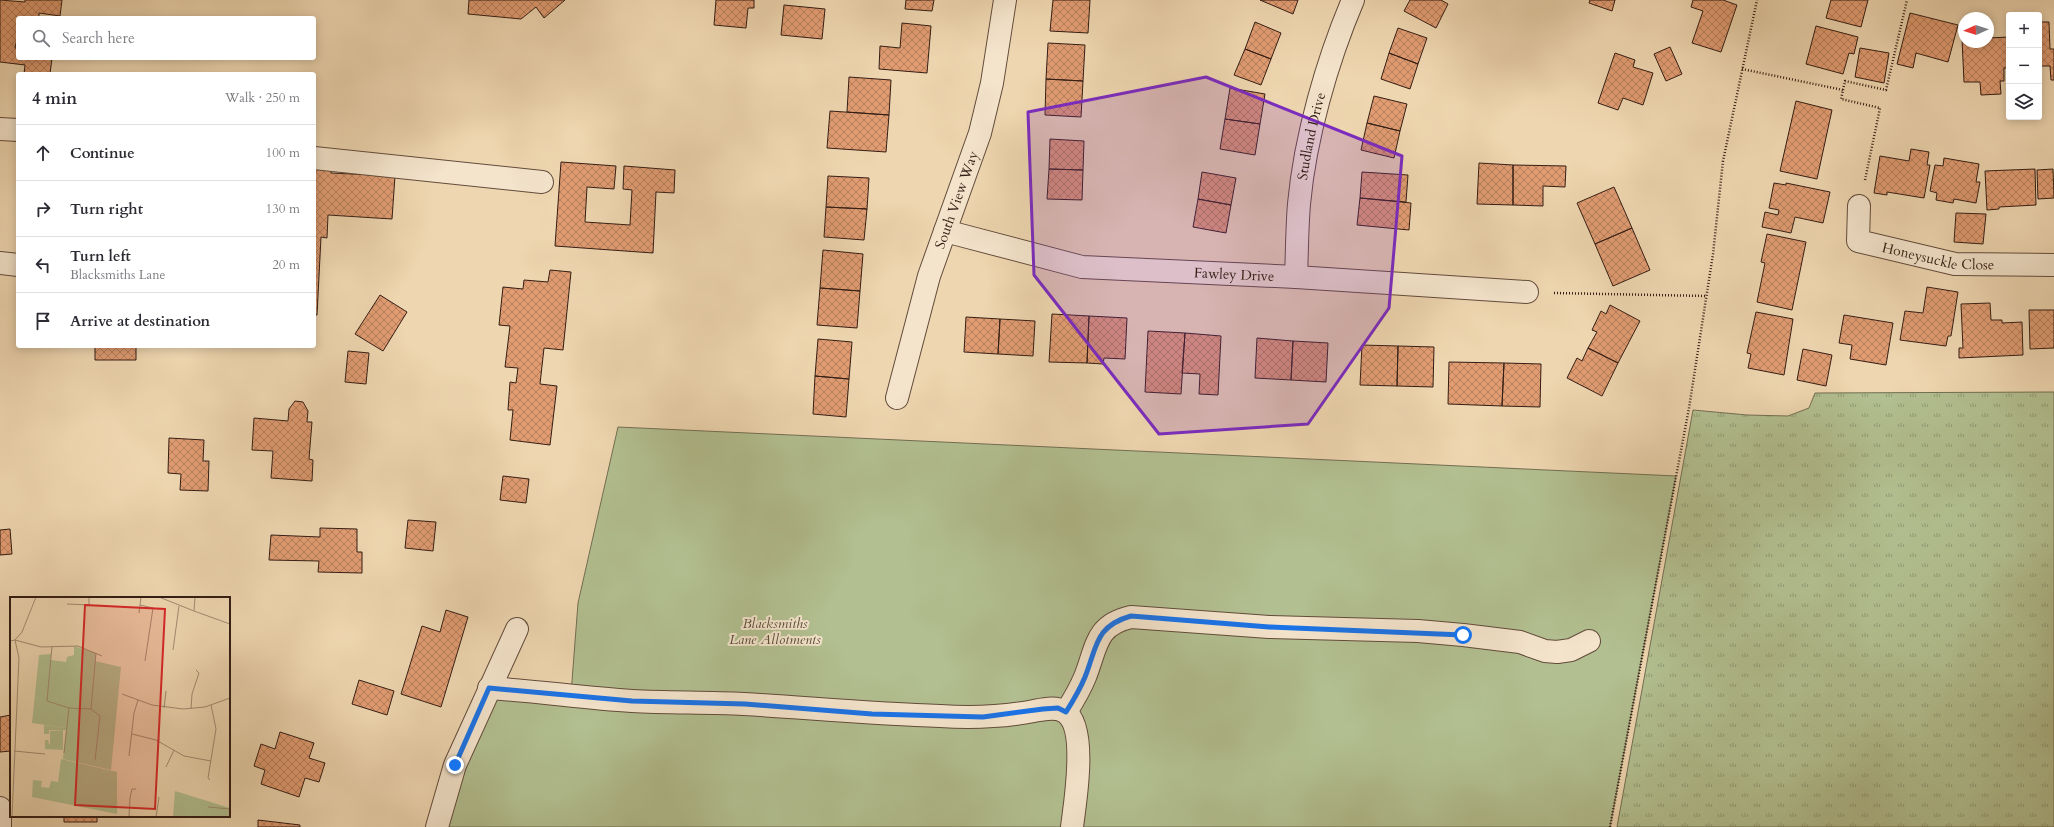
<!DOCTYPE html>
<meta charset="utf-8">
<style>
body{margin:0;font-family:Cardo,serif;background:#f2f2f3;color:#2b2b33}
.controls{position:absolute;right:12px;top:12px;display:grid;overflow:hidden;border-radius:4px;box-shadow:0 2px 10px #0003}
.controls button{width:36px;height:36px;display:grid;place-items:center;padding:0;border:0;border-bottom:1px solid #e1e1e2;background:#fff;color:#2b2b33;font:20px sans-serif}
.compass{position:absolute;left:1958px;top:12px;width:36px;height:36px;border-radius:50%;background:#fff;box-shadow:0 2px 10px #0003;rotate:267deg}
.stop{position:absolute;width:12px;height:12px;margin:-9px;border:3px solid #1a73e8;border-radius:50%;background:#fff}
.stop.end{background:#1a73e8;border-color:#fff;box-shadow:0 1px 4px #0008}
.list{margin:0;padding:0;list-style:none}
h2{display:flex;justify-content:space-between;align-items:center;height:52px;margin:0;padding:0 16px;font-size:17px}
h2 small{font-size:13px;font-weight:400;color:#7c7c81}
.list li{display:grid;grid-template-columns:26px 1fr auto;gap:12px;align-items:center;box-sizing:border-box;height:56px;padding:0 16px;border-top:1px solid #e1e1e2}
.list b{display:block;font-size:15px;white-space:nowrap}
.list p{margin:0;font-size:13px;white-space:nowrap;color:#7c7c81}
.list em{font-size:13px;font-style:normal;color:#7c7c81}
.icon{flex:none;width:22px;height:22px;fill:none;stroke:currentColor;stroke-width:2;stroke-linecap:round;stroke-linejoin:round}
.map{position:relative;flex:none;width:2054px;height:827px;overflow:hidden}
.search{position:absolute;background:#fff;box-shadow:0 2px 10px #0003;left:16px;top:16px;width:300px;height:44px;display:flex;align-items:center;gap:10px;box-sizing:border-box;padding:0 14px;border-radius:4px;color:#7c7c81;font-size:15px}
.panel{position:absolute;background:#fff;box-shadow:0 2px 10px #0003;left:16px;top:72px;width:300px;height:276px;border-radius:4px}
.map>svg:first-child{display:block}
.grass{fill:url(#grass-tufts);stroke:#726e52}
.garden{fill:#b2bf90;stroke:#726e52}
.building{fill:url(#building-cross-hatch);stroke:#331d14}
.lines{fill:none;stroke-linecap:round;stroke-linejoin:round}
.minor-casing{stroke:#624b3b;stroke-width:24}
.path{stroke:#331d14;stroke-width:2.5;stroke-dasharray:1 2;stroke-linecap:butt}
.minor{stroke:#f4e4cc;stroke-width:22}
.route{stroke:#1a73e8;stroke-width:5}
.marked{fill:#7b2cbf;fill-opacity:0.2;stroke:#7b2cbf;stroke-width:3;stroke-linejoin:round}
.labels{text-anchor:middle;stroke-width:4;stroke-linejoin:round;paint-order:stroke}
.street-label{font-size:14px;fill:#331d14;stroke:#f4e4cc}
.park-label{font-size:14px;font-style:italic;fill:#594e39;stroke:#f4e4cc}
.inset-road{fill:none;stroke:#a38c72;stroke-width:1}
.view{fill:#d62828;fill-opacity:0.15;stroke:#d62828;stroke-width:2}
.inset-edge{fill:none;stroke:#331d14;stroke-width:2}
</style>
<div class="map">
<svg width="2054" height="827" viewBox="0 0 2054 827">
<defs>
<pattern id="grass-tufts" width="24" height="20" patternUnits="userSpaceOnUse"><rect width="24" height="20" fill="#b2bf90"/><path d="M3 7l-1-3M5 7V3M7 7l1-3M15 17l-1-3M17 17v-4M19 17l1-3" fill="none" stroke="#919b74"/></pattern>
<pattern id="building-cross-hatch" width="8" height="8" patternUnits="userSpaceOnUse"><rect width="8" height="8" fill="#e19c72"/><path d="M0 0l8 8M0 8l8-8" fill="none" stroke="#b77f5c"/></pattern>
</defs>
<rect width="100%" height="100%" fill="#eed6b0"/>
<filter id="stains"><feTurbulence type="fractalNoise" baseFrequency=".005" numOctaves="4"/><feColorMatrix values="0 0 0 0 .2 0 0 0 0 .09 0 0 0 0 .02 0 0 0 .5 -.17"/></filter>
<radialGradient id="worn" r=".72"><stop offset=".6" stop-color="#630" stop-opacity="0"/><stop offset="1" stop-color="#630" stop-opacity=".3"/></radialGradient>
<!-- grass -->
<path class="grass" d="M2054,392V827H1617L1693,410L1747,415L1788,416L1809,408L1815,393Z"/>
<!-- garden -->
<path class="garden" d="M618,427L1676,476L1610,827H437L489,688L571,694L578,603Z"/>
<!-- building -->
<path class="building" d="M0,0L25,2V0H62L60,16L39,13V18H18V39H17L15,48H18V58H52L50,74H24L25,65L0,62Z
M469,0H565L544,18L536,7L521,19L468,14Z
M716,0H754V8H748L746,28L714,25Z
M906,0H934L932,11L905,9Z
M1053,0H1090L1088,33L1050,31Z
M1260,0H1298L1293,14Z
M1410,0H1441L1448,4L1436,28L1404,11Z
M1590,0H1615L1612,11L1589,3Z
M1693,0H1723L1737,5L1721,52L1692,43L1703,11L1691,7Z
M1831,0H1868L1861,27L1826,18Z
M784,5L825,9L822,39L781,35Z
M1910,13L1958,25L1948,62L1916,53L1913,68L1897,64Z
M1255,22L1281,33L1271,59L1245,49Z
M2039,22H2049L2050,49H2054V80H2051L2050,66H2039Z
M902,23L931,26L927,73L879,69L880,46L900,48Z
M1816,26L1858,37L1854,54L1849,53L1843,74L1806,64Z
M1398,28L1427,38L1418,64L1389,53Z
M2009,37V68H2004V81H2000L2001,94L1981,95L1980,82H1964L1962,39H1964V42H1988V38Z
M1048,43L1085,45L1083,81L1046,79Z
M1670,47L1682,74L1666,81L1654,54Z
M1860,48L1889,53L1884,83L1855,77Z
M1245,49L1271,59L1261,85L1234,75Z
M1389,53L1418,64L1410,89L1381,79Z
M1615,53L1635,60L1633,67L1653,73L1643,105L1623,98L1618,110L1598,103Z
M849,77L891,80L889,115L847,112Z
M1046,79L1083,81L1081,117L1045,115Z
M1230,88L1265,94L1260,124L1225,119Z
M1374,96L1407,104L1400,131L1367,123Z
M1796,101L1832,110L1817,179L1780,171Z
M830,111L889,115L886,152L827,148Z
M1225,119L1260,124L1255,155L1220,149Z
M1367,123L1400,131L1394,158L1361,150Z
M1050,139L1084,141L1083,170L1049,169Z
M1911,149L1929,152L1927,165H1930L1924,198L1887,192V195L1874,193L1880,156L1909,161Z
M1944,158L1979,164L1976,182H1980L1976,203L1954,199L1953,203L1936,200L1937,193L1930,191L1935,165L1943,166Z
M561,162L616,166L614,189L587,187L585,222L630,225L632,190L623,189L624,166L675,170L674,193L656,192L653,253L555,246Z
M1479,163L1513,165V205L1477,204Z
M1513,165L1566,166L1565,187L1543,186V206L1513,205Z
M314,166L331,167V173L395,176L392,219L328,215L327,238L321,237L317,315H314Z
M1049,169L1083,170L1082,200L1047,199Z
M2035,169L2036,205L1999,207V209L1987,210L1985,171Z
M2053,169L2054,198L2038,199L2037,170Z
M1202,172L1236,178L1231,205L1198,199Z
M1362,172L1408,175L1406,202L1360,198Z
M828,176L869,178L867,209L826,207Z
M1774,183L1786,185V183L1830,192L1823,223L1795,217L1791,233L1762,227L1765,212L1778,215L1779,210L1769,208Z
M1614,187L1632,228L1595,244L1577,203Z
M1360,198L1411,203L1409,230L1357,225Z
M1198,199L1231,205L1226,233L1193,227Z
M826,207L867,209L864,240L824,237Z
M1956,213L1986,214L1983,244L1954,242Z
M1632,228L1650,270L1613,286L1595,244Z
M1767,234L1806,242L1792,310L1757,302L1765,263L1761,262Z
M823,250L863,254L860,291L820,288Z
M550,270L571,272L563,350L544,348L540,384L557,386L550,445L510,440L513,410H508L510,382L516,383L518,368L505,367L510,326L499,325L503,287L523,289L524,280L548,282Z
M1927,287L1958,292L1951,336H1948L1946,346L1900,340L1905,311L1923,313Z
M820,288L860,291L857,328L817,325Z
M380,295L407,312L383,351L355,334Z
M1990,303L1991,320H2002V323L2022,322L2023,355L1959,358V348H1963L1961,304Z
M1610,305L1640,321L1618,363L1588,348L1597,332L1592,330L1601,311L1606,314Z
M2029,310H2054V348L2030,349Z
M1756,312L1793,319L1784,375L1748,368L1751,354L1747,353Z
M1052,314L1089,316L1087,363L1049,362Z
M1844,315L1893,323L1886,365L1850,359L1852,345L1839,343Z
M1089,316L1127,318L1125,359L1104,358L1103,364L1087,363Z
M966,317L1000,319L998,354L964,352Z
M1000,319L1035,321L1033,356L998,354Z
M1148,331L1185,333L1181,394L1145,392Z
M1185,333L1221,336L1218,395L1199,394L1200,374L1182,373Z
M1257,338L1293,341L1291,380L1255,378Z
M818,339L852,342L849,379L815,376Z
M1293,341L1328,343L1326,382L1291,380Z
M1362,345L1398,346L1397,386L1360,385Z
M95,346H136V360H95Z
M1398,346L1434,347L1433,387L1397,386Z
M1588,348L1618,363L1602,396L1567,378L1577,358L1582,361Z
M1803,349L1832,355L1826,386L1797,380Z
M348,351L369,353L366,384L345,382Z
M1449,362L1504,363L1502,406L1448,404Z
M1504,363L1541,364L1540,407L1502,406Z
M815,376L849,379L846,417L813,414Z
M295,401L303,402L308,411L307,422H312L309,459L313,460L312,481L271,478L273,451L252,450L254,418L288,421L289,409Z
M169,438L204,440L203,461H209L208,491L180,490L181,474L168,473Z
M503,476L529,479L526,503L500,500Z
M408,520L436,522L433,551L405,548Z
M320,528L357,529V552H362V573L318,572L319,561L269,560L271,535L320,537Z
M10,529L12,554L0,555V530Z
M446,610L468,617L441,707L401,694L422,626L440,632Z
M359,680L394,691L387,715L352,704Z
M11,715V751L0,752V717Z
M280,732L314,743L309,758L325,763L319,782L305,778L299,797L261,784L265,770L254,766L261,744L275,749Z
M64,816H97V822H64Z
M258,820L300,825V827H258Z"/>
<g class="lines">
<!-- minor casing -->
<g class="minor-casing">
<g id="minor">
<path d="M0,129L18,130"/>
<path d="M314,158L542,182"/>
<path id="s1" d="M1859,206L1858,241L1955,264L2054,265"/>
<path id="s2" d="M945,231L1082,267L1296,277L1527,292"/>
<path d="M0,263L18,265"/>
<path id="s3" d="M1296,277C1297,253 1297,228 1299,204C1305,138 1327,61 1353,0"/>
<path id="s4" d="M897,398L929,276L980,133L992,83L1005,0"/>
<path d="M489,688C537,691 584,698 632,701C670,703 707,702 744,704C810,708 875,714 940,716C972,718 1003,717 1034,711C1044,709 1056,706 1065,712C1088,727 1075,803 1072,827"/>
<path d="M1066,712C1073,701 1080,689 1085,677C1097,647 1095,625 1131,617L1269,627L1418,631L1463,635L1520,642L1545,651L1557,652L1571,650L1589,641"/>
<path d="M0,808V827"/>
<path d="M437,827L455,765L517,629"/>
</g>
</g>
<!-- path -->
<path class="path" d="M1742,69L1843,90L1841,99L1880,108L1865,180
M1843,90L1845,81L1886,90L1907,0
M1554,293L1706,296
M1610,827L1689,408L1713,254L1723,161L1757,0"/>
<!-- minor -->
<use href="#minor" class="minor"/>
</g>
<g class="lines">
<!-- route -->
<path class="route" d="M455,765L489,688L632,701L745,704L872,714L983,717L1043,709L1058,708L1066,712C1073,701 1080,689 1085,677C1097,647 1095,626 1131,616L1269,627L1463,635"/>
</g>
<!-- marked area -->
<path class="marked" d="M1206,77L1402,156L1389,308L1308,424L1159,434L1034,275L1028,112Z"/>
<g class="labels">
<!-- street labels -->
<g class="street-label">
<text dy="5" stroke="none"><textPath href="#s3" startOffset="142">Studland Drive</textPath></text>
<text dy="5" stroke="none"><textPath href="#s4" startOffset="207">South View Way</textPath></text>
<text dy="5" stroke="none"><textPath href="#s1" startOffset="117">Honeysuckle Close</textPath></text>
<text dy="5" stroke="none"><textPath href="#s2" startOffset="294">Fawley Drive</textPath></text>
</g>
<!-- park labels -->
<g class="park-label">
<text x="775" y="628">Blacksmiths<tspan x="775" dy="16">Lane Allotments</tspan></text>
</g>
</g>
<!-- overview -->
<g transform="translate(10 597)">
<rect width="220" height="220" fill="#eed6b0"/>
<path d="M34,128L56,131V133H39V137H34ZM35,143H38L39,147H53V153L35,152ZM51,162L107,175V217L22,200L23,183L32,184L31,190L39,191L41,184L48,185Z" fill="#b2bf90"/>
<path d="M165,194L220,211V220H163Z" fill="#b2bf90"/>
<path d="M64,49L86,56L85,64L111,70L101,173L53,162L56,131L22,126L29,58L41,57V63L56,65L57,60L64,58ZM53,133V147H40V134Z" fill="#b2bf90"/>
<path class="inset-road" d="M149,0L184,14L185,0M57,7L79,8V0M130,8L143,11L135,64M184,14L220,27M129,16L131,0M5,43L31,50L68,49L92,59M0,44L5,43L12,35L26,0M42,49L37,104L59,111L81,112L86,56M163,53L169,9M112,97L142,108L173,112L195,110L220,101M154,111L156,94M81,112L90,119L85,163M181,112L182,97L189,76L186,73M122,137L146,143L174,159L201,164M4,154L35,157M54,156L59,111M119,159L124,116L128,103M156,170L164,153M200,183L198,181L206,132L201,108M198,210L220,212M2,220L9,61L5,43M119,220L120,201L122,192H126M146,220L149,200"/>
<path class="view" d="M75,8L155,12L145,212L65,208Z"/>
<rect width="220" height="220" class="inset-edge"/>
</g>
<rect width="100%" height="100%" filter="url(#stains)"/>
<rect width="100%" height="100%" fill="url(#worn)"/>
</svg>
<div class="controls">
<button>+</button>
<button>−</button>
<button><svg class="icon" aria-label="layers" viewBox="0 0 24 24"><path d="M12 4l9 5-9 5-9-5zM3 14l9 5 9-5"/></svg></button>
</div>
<svg class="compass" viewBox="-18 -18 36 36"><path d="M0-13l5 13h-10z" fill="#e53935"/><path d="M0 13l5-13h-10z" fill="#7c7c81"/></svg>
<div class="stop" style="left:1463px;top:635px"></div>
<div class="stop end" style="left:455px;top:765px"></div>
<div class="search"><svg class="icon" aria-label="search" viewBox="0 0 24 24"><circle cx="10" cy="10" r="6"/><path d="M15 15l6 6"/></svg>Search here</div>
<section class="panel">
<h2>4 min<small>Walk · 250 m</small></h2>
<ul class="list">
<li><svg class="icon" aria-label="ahead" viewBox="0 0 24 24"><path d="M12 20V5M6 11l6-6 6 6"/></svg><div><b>Continue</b></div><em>100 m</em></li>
<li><svg class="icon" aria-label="right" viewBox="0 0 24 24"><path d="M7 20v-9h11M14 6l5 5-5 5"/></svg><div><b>Turn right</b></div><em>130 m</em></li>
<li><svg class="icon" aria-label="left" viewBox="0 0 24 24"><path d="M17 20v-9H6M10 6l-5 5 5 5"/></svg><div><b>Turn left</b><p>Blacksmiths Lane</p></div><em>20 m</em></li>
<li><svg class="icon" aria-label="arrive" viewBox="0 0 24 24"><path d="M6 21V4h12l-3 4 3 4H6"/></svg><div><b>Arrive at destination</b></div></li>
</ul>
</section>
</div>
